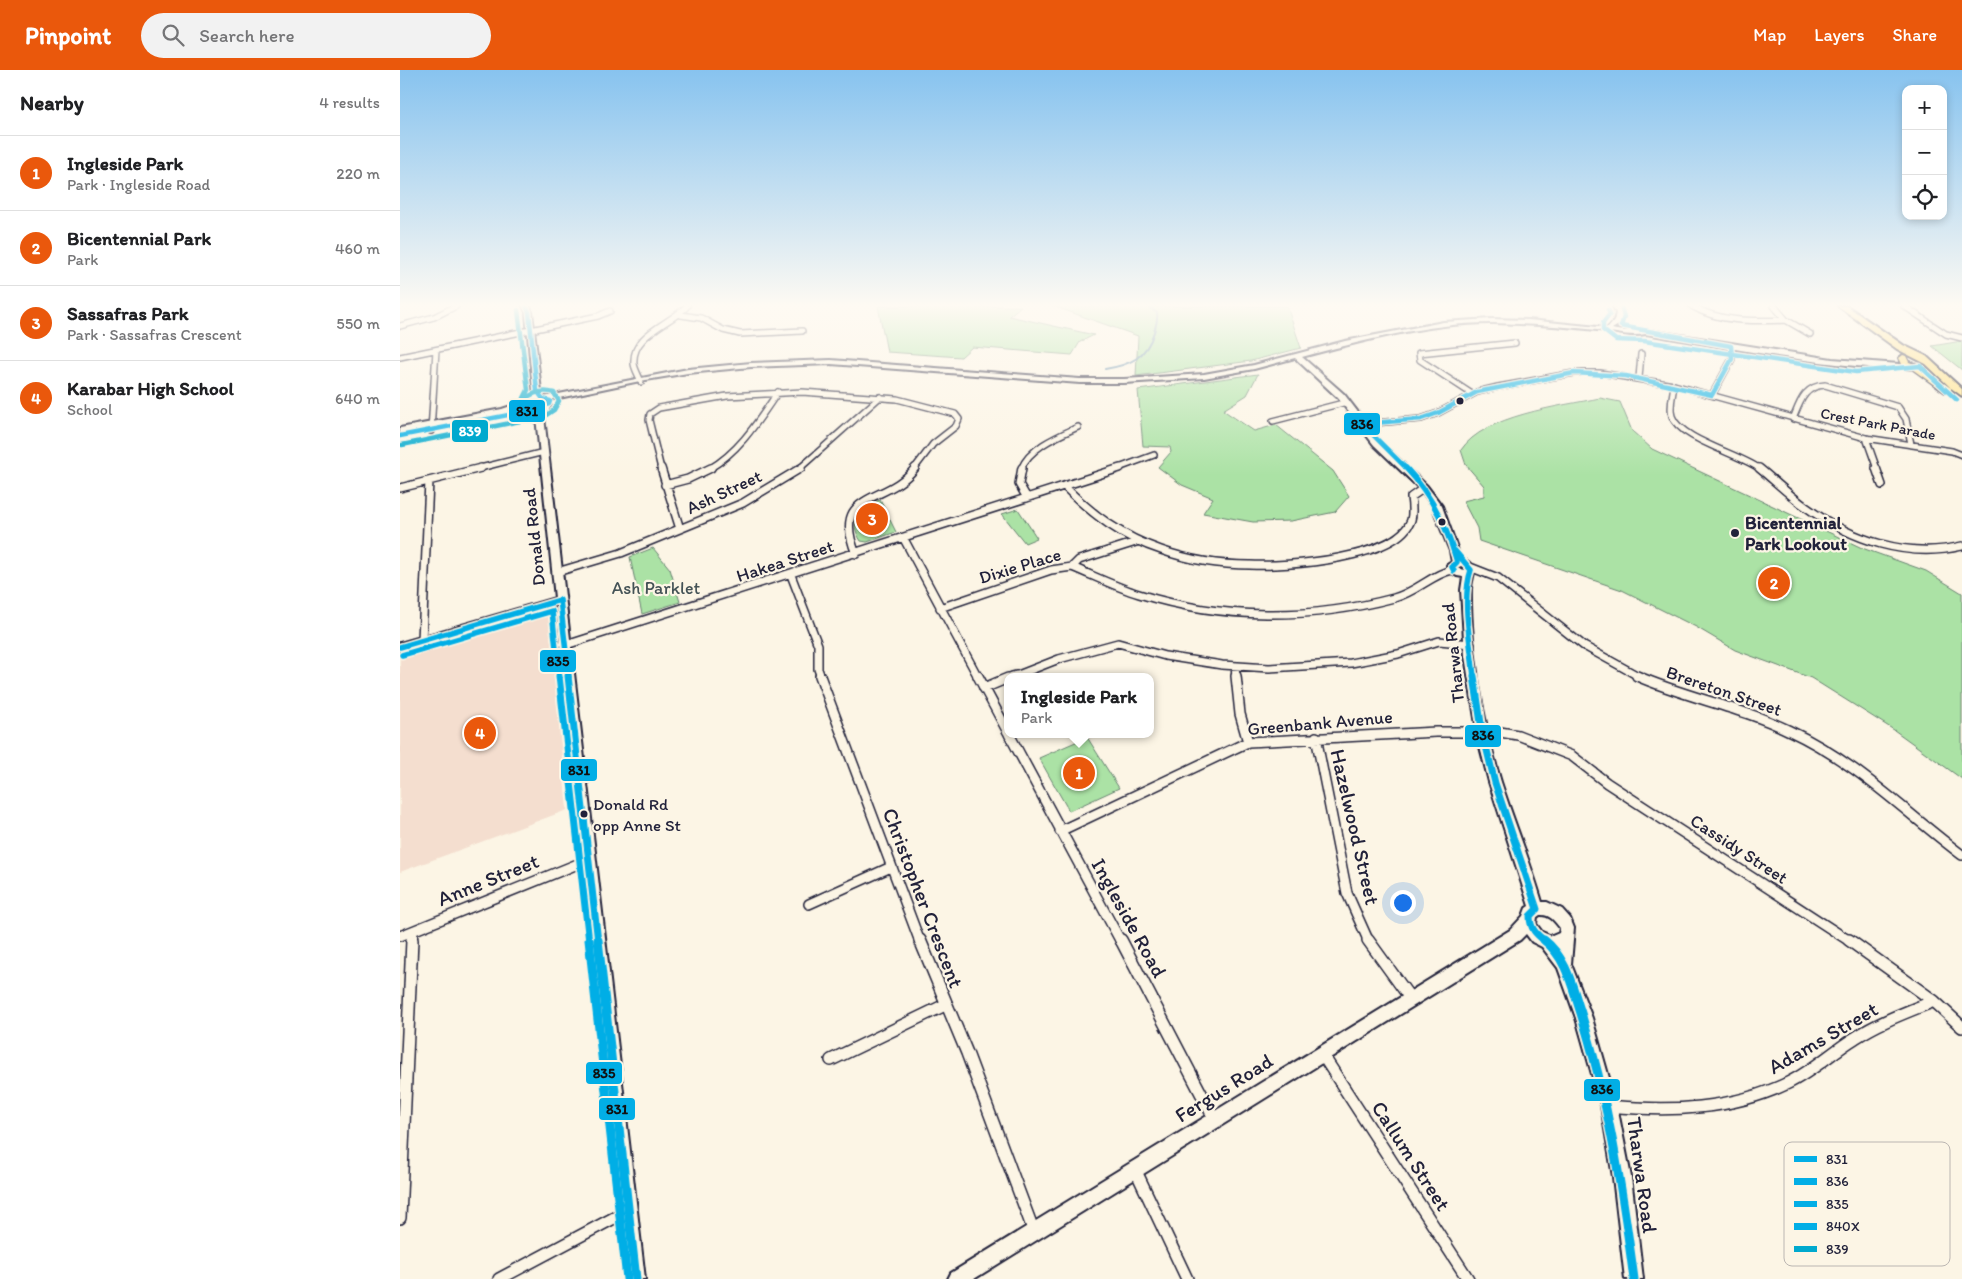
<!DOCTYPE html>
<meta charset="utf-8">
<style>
body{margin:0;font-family:Itim,sans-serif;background:#f2f2f2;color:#202124}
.controls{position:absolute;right:15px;top:15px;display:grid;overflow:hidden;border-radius:10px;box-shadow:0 2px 8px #0003}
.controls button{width:45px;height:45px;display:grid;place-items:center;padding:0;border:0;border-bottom:1px solid #e0e0e0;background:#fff;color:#202124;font:25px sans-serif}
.you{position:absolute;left:1002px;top:832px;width:18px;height:18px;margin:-12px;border:4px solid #fff;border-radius:50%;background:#1a73e8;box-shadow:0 0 0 8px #1a73e833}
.badge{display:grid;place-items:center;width:32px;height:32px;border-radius:50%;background:#ea580c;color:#fff;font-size:16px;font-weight:700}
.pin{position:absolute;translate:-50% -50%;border:2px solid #fff;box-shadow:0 1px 5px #0006}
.popup{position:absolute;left:604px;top:603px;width:150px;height:65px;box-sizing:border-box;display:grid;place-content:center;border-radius:10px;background:#fff;filter:drop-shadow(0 1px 4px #0005);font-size:16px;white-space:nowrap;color:#757577}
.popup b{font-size:19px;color:#202124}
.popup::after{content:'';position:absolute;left:50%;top:100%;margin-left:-10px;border:10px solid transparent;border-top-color:#fff}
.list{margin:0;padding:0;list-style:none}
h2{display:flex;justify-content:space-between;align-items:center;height:65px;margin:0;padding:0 20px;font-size:21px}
h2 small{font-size:16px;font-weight:400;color:#757577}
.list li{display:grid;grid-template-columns:32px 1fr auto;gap:15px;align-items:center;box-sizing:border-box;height:75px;padding:0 20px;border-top:1px solid #e0e0e0}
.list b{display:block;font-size:19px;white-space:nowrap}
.list p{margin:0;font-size:16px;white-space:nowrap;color:#757577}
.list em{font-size:16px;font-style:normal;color:#757577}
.icon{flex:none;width:28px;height:28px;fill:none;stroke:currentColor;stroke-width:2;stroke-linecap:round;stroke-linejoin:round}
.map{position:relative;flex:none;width:1562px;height:1209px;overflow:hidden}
header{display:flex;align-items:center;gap:30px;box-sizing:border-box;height:70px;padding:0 25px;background:#ea580c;color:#fff}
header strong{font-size:24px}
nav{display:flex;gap:28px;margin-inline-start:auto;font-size:18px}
.search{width:350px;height:45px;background:#f2f2f2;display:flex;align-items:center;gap:12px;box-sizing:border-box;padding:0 18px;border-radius:28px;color:#757577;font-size:19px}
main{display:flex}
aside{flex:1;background:#fff}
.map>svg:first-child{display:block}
.built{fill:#f4decf}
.green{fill:#abe2a5;stroke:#668270}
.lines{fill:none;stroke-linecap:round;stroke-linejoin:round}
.stream{stroke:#6890ad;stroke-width:2}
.street-far3-casing{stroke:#22223b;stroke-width:8}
.street-far2-casing{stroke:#22223b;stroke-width:10}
.street-far1-casing{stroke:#22223b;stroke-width:12}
.street-casing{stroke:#22223b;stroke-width:14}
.secondary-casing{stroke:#22223b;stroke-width:4}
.primary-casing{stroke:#22223b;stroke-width:4}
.street-far3{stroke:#fcf5e5;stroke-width:5}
.street-far2{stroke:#fcf5e5;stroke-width:7}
.street-far1{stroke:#fcf5e5;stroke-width:9}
.street{stroke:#fcf5e5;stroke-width:11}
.secondary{fill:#fcf5e5;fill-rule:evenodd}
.primary{fill:#fedf80;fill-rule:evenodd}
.bus-1-far3-casing{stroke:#fcf5e5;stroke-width:7}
.bus-1-far2-casing{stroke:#fcf5e5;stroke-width:9}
.bus-1-far1-casing{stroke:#fcf5e5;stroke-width:11}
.bus-1-casing{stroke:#fcf5e5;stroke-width:12}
.bus-2-far3-casing{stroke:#fcf5e5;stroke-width:7}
.bus-2-far2-casing{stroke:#fcf5e5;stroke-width:9}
.bus-2-far1-casing{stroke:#fcf5e5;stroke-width:11}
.bus-2-casing{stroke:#fcf5e5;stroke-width:12}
.bus-3-far2-casing{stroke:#fcf5e5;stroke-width:9}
.bus-3-far1-casing{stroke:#fcf5e5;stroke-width:11}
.bus-3-casing{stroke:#fcf5e5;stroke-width:12}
.bus-4-casing{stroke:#fcf5e5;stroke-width:7}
.bus-5-casing{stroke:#fcf5e5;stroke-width:7}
.bus-1-far3{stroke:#02aee6;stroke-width:4.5}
.bus-1-far2{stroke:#02aee6;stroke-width:5.5}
.bus-1-far1{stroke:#02aee6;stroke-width:7}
.bus-1{stroke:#02aee6;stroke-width:9}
.bus-2-far3{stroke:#02aee6;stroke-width:4.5}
.bus-2-far2{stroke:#02aee6;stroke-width:5.5}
.bus-2-far1{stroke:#02aee6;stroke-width:7}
.bus-2{stroke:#02aee6;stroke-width:9}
.bus-3-far2{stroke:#02aee6;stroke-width:5.5}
.bus-3-far1{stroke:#02aee6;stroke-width:7}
.bus-3{stroke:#02aee6;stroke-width:9}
.bus-4{stroke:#02aee6;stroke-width:4.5}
.bus-5{stroke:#00a9ce;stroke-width:4.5}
.bus-dot{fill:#22223b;stroke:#fcf5e5;stroke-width:2}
.labels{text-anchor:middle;stroke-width:4.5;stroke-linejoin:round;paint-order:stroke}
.far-street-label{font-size:15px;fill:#22223b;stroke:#fcf5e5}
.bus-label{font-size:17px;fill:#22223b;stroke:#fcf5e5;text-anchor:start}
.street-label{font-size:18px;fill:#22223b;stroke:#fcf5e5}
.poi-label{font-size:18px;font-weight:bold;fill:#22223b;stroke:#fcf5e5;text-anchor:start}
.park-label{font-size:18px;fill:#445256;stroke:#fcf5e5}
.near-street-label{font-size:21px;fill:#22223b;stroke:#fcf5e5}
.key{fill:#fcf5e5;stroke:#bbb6b2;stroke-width:1}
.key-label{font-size:14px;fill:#22223b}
.line-badge{stroke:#fcf5e5;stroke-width:2}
.badge-label{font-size:14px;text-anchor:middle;font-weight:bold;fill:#fff}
.pale-badge-label{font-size:14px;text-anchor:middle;font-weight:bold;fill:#111}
</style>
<header>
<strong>Pinpoint</strong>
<div class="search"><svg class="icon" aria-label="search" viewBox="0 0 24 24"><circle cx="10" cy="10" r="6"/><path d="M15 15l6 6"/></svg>Search here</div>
<nav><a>Map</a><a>Layers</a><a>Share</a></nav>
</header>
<main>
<aside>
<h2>Nearby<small>4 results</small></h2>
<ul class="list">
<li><span class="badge">1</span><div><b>Ingleside Park</b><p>Park · Ingleside Road</p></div><em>220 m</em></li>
<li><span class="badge">2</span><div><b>Bicentennial Park</b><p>Park</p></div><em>460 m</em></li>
<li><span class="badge">3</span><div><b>Sassafras Park</b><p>Park · Sassafras Crescent</p></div><em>550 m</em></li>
<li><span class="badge">4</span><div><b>Karabar High School</b><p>School</p></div><em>640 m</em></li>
</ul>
</aside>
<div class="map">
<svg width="1562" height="1209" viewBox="0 0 1562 1209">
<rect width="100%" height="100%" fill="#fcf5e5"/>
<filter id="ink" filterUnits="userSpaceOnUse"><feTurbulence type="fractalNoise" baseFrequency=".02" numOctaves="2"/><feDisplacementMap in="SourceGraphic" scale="10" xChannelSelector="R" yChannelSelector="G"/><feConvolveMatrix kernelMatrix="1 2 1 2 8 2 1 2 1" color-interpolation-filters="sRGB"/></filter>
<g filter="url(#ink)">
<!-- built -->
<path class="built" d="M148,541L167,740L0,802V586Z"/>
<!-- green -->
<path class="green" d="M478,236H621L609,246L694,265L680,272L672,285L572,277L561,287L487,282Z
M653,236H887L901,278L851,291L736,306L738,266Z
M1562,271V300L1532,276Z
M858,304L847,325L823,340L854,361L876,355L933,401L949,426L935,442L891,451L853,452L803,443L813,428L782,415L758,397L771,382L770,377L743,376L738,320Z
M1200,328L1220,332L1232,361L1252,379L1462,478L1526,501L1562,523V709L1494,660L1411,608L1335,580L1296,557L1222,520L1079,471L1077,458L1063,431L1084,426V416L1066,395L1061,380C1084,345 1161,336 1200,328Z
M480,430L496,462L467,472L461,471C448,452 459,437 480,430Z
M618,439L637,468L625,473L602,444Z
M253,478L270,499L280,532L242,544L230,487Z
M687,667L719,718L669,741L639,688Z"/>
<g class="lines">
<!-- stream -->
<path class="stream" d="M705,299C730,295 746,288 754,262C756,255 758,250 757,243L748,236"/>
<!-- street-far3 casing -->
<g class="street-far3-casing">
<path id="street-far3" d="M1292,236C1320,253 1355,251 1386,250
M1374,236L1386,250L1410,264
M1504,236L1546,264L1562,268
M281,245L301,248L323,260L340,264L402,261
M0,256L34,247L56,236
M0,287L198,246L210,241
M1239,308L1241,284
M241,312C239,306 235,300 234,294C231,264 271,254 287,236
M1274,315C1273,325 1269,336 1272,346C1279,369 1340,384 1360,399
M1072,324L1020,290L1019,283L1115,273
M1312,325L1332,289L1331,276
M1393,349C1400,332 1404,316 1425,315L1498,337L1506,349L1511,374
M873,351L947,332
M962,354L1021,349L1038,343L1077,322L1098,317L1174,303H1200L1274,315L1466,368L1552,381L1562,385
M31,361L36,280
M1466,368L1477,399
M76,399L144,382
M261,399L249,350L250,344L259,338L327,326L402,322L497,329L555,344L559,349L556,356L533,374L514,399
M309,399C340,381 358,351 378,322
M399,399L480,327
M621,399C630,377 658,366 678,357
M716,399L754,385"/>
</g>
<!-- street-far2 casing -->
<g class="street-far2-casing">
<path id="street-far2" d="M261,398L280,459
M622,398L619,414L627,428
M1359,398C1375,411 1389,425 1406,437C1451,470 1507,489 1562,476
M1476,398L1482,415
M265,415L288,409L311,398
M664,416C693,445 722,467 761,480C789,490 820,495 850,495C885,497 998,489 1011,450C1013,443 1012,434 1011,427L1024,418
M0,418L81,398
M504,469L578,607
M456,484C430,420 487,435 515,398
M672,497C694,506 716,517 739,524C822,550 911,550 994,528C1017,522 1032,504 1052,500
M1070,497L1098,508L1184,576L1240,607
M157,502L221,483L343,433L401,398
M391,505L418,575V599L421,607
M540,538L651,500L672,497L679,490L736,472
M22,570L29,411
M166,575L720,398
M835,596L836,607
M613,607L659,589L718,573L765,586L822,595L869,598L951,593L998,584L1039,571L1071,574"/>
</g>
<!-- street-far1 casing -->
<g class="street-far1-casing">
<path id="street-far1" d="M420,606L520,872
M578,606L608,662
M836,606L840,644L848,672
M1237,606C1287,628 1341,637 1390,661C1455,691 1506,743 1562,785
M612,607L616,606
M584,618L608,608
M609,664L721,872
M916,667L947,823L969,872
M660,761L848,672L1036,662H1100L1118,665L1172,686L1207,713L1451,872
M409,834L491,797
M0,866L190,789
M12,872L13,861"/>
</g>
<!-- street casing -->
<g class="street-casing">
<path id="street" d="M520,870L567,983L634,1162
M721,870L815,1050
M968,870L1010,928
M1449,870L1534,931L1562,957
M922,984L1068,1209
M431,990L545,935
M1209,1036C1270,1042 1332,1040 1388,1013C1413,1001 1432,982 1455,968C1479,952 1507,942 1534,931
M735,1099L787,1209
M0,1148L12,870
M99,1209L229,1140"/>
</g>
<!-- secondary casing -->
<g class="secondary-casing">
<path id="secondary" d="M123,236H129L132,242L141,321L138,328L288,299L351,293L431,290L680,309H724L804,304L854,295L945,271L1043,252L1091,249L1129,250L1208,258L1214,251L1216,243L1213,236H1219L1224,243L1220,254L1212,259C1221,261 1229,262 1237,258L1432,289L1513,295L1514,297L1510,299C1422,297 1333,278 1246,264C1228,267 1215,262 1197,260C1163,256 1128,254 1094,253C1032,252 962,271 902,287L944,324L980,371L1027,416L1042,436L1061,489L1066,490L1075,497C1074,505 1071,512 1071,520C1070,577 1084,657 1101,712C1114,752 1130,791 1142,832H1147L1162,839L1170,848L1174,858L1171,894L1192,948L1217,1036L1231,1107L1243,1209H1225L1213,1107L1201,1036L1176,948L1158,898L1142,877L1132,872L1126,864L1120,870L574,1209H548L551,1203L1110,860L1123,846L1126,838L1129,836L1089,712L1079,673L1065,586L1061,520L1063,507L1057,506L1047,500V495L1052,492L1050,481L1032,436L1021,420L974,375L938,328L895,288L854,299L804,308L724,313H680L431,294L351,297L288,303L240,311L140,332L104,343L0,364V358L102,339L129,330L133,321L126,242ZM1061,496L1065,498V500L1057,498ZM1140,845C1149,844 1154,850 1160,858L1159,863L1152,866L1142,862L1136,854L1137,847Z
M144,334L151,336L144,347L245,1209H227L156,535L0,581V573L155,528L136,347Z"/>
</g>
<!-- primary casing -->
<g class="primary-casing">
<path id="primary" d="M1438,236H1447L1503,275L1526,286L1562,319V326L1551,318V322H1545L1513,299L1503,296L1499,288L1503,285L1506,286L1509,292L1526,298V301L1551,318L1526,294L1497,279Z"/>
</g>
<!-- street-far3 -->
<use href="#street-far3" class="street-far3"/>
<!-- street-far2 -->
<use href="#street-far2" class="street-far2"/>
<!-- street-far1 -->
<use href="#street-far1" class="street-far1"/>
<!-- street -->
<use href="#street" class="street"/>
<!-- secondary -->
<use href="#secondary" class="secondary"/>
<!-- primary -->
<use href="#primary" class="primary"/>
<!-- bus-1-far3 casing -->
<g class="bus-1-far3-casing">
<path id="bus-1-far3" d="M0,366L139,339L149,334L150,331L143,329L137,321L129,242L126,236"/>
</g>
<!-- bus-1-far2 casing -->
<g class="bus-1-far2-casing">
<path id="bus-1-far2" d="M160,530L169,607
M0,577L160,530"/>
</g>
<!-- bus-1-far1 casing -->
<g class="bus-1-far1-casing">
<path id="bus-1-far1" d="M168,606L198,872"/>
</g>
<!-- bus-1 casing -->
<g class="bus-1-casing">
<path id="bus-1" d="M198,870L236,1209"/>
</g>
<!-- bus-2-far3 casing -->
<g class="bus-2-far3-casing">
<path id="bus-2-far3" d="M1007,399L962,354L1021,349L1038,343L1077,322L1174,303L1226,306L1312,325L1332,289L1331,276L1221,256L1224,247L1221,236"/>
</g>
<!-- bus-2-far2 casing -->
<g class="bus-2-far2-casing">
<path id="bus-2-far2" d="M1006,398C1031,424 1047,457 1057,492L1052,497L1054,501
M1055,481L1071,500C1061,530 1071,575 1074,607"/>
</g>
<!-- bus-2-far1 casing -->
<g class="bus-2-far1-casing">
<path id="bus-2-far1" d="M1074,606L1082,660L1095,713L1137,839L1130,846C1130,859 1136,864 1146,872"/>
</g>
<!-- bus-2 casing -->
<g class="bus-2-casing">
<path id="bus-2" d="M1144,870C1166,887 1172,916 1180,940C1208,1028 1222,1118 1234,1209"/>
</g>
<!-- bus-3-far2 casing -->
<g class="bus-3-far2-casing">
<path id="bus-3-far2" d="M2,585L152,541L159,607"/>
</g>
<!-- bus-3-far1 casing -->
<g class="bus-3-far1-casing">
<path id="bus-3-far1" d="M159,606L189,872"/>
</g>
<!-- bus-3 casing -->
<g class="bus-3-casing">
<path id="bus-3" d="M189,870L227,1209"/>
</g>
<!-- bus-4 casing -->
<g class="bus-4-casing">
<path id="bus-4" d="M1208,240L1210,244L1203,253V260L1216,270L1244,271L1456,302L1520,296L1557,330"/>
</g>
<!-- bus-5 casing -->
<g class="bus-5-casing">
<path id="bus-5" d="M118,240L128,320L124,328
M2,375L145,346L154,340L159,331L154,323C141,319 131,323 121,332"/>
</g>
<!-- bus-1-far3 -->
<use href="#bus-1-far3" class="bus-1-far3"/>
<!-- bus-1-far2 -->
<use href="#bus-1-far2" class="bus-1-far2"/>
<!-- bus-1-far1 -->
<use href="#bus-1-far1" class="bus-1-far1"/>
<!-- bus-1 -->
<use href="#bus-1" class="bus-1"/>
<!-- bus-2-far3 -->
<use href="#bus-2-far3" class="bus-2-far3"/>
<!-- bus-2-far2 -->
<use href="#bus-2-far2" class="bus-2-far2"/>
<!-- bus-2-far1 -->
<use href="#bus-2-far1" class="bus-2-far1"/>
<!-- bus-2 -->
<use href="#bus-2" class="bus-2"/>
<!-- bus-3-far2 -->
<use href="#bus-3-far2" class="bus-3-far2"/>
<!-- bus-3-far1 -->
<use href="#bus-3-far1" class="bus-3-far1"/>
<!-- bus-3 -->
<use href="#bus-3" class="bus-3"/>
<!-- bus-4 -->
<use href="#bus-4" class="bus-4"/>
<!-- bus-5 -->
<use href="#bus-5" class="bus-5"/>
</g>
</g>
<!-- sky -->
<linearGradient id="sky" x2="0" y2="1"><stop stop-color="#87c3ef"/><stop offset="0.58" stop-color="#fefaf3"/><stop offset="1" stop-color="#fefaf3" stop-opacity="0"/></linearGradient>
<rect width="1562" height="405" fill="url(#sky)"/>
<!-- markers -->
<g class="bus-dot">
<circle cx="1060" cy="331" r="4.5"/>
<circle cx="1042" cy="452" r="4.5"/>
<circle cx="1335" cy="463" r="5"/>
<circle cx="184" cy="744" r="4.5"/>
</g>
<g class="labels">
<!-- far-street labels -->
<g class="far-street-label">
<text transform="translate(1478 354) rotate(11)" y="5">Crest Park Parade</text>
</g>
<!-- bus labels -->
<g class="bus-label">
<text x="193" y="740">Donald Rd<tspan x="193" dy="21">opp Anne St</tspan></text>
</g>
<!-- street labels -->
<g class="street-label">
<text transform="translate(324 422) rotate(-25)" y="6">Ash Street</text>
<text transform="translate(134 467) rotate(-96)" y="6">Donald Road</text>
<text transform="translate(385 491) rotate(-18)" y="6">Hakea Street</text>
<text transform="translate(620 496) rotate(-17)" y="6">Dixie Place</text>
<text transform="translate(1053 583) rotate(-96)" y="6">Tharwa Road</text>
<text transform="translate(1324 621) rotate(19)" y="6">Brereton Street</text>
<text transform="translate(920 653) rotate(-5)" y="6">Greenbank Avenue</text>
<text transform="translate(1339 779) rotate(33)" y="6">Cassidy Street</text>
</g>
<!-- poi labels -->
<g class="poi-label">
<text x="1345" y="459">Bicentennial<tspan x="1345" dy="21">Park Lookout</tspan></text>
</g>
<!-- park labels -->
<g class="park-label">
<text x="256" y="524">Ash Parklet</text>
</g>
<!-- near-street labels -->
<g class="near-street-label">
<text transform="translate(955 757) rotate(77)" y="7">Hazelwood Street</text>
<text transform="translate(88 810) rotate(-22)" y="7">Anne Street</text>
<text transform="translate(523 828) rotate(69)" y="7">Christopher Crescent</text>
<text transform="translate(729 848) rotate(61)" y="7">Ingleside Road</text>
<text transform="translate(1423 968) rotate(-30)" y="7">Adams Street</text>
<text transform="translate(824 1018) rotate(-32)" y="7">Fergus Road</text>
<text transform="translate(1011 1086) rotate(57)" y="7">Callum Street</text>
<text transform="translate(1242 1105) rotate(82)" y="7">Tharwa Road</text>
</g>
</g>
<!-- legend -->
<rect x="1384" y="1072" width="166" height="124" rx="8" class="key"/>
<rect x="1394" y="1086" width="23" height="6" fill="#02aee6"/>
<rect x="1394" y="1108" width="23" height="7" fill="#02aee6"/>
<rect x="1394" y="1131" width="23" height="6" fill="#02aee6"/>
<rect x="1394" y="1153" width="23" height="7" fill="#02aee6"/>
<rect x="1394" y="1176" width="23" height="6" fill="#00a9ce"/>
<g class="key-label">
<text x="1426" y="1094">831</text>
<text x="1426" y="1116">836</text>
<text x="1426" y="1139">835</text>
<text x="1426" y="1161">840X</text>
<text x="1426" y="1184">839</text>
</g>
<g class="line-badge">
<rect x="108" y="329" width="38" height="24" rx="5" fill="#02aee6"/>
<rect x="943" y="342" width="38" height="24" rx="5" fill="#02aee6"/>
<rect x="51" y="349" width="38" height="24" rx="5" fill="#00a9ce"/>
<rect x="139" y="579" width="38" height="24" rx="5" fill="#02aee6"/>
<rect x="1064" y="654" width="38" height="24" rx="5" fill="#02aee6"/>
<rect x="160" y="688" width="38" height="24" rx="5" fill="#02aee6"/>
<rect x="185" y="991" width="38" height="24" rx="5" fill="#02aee6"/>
<rect x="1183" y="1008" width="38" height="24" rx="5" fill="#02aee6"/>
<rect x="198" y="1027" width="38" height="24" rx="5" fill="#02aee6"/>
</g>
<g class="badge-label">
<text x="70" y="366">839</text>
</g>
<g class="pale-badge-label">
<text x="127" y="346">831</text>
<text x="962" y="359">836</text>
<text x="158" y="596">835</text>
<text x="1083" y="670">836</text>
<text x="179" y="705">831</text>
<text x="204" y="1008">835</text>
<text x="1202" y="1024">836</text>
<text x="217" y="1044">831</text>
</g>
</svg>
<div class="controls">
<button>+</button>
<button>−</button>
<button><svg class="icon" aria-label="locate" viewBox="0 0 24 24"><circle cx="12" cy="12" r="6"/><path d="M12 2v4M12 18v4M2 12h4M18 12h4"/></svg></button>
</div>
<div class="you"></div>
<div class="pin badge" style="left:679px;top:703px">1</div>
<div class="popup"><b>Ingleside Park</b>Park</div>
<div class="pin badge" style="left:1374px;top:513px">2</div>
<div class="pin badge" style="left:472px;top:449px">3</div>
<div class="pin badge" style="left:80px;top:663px">4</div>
</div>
</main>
